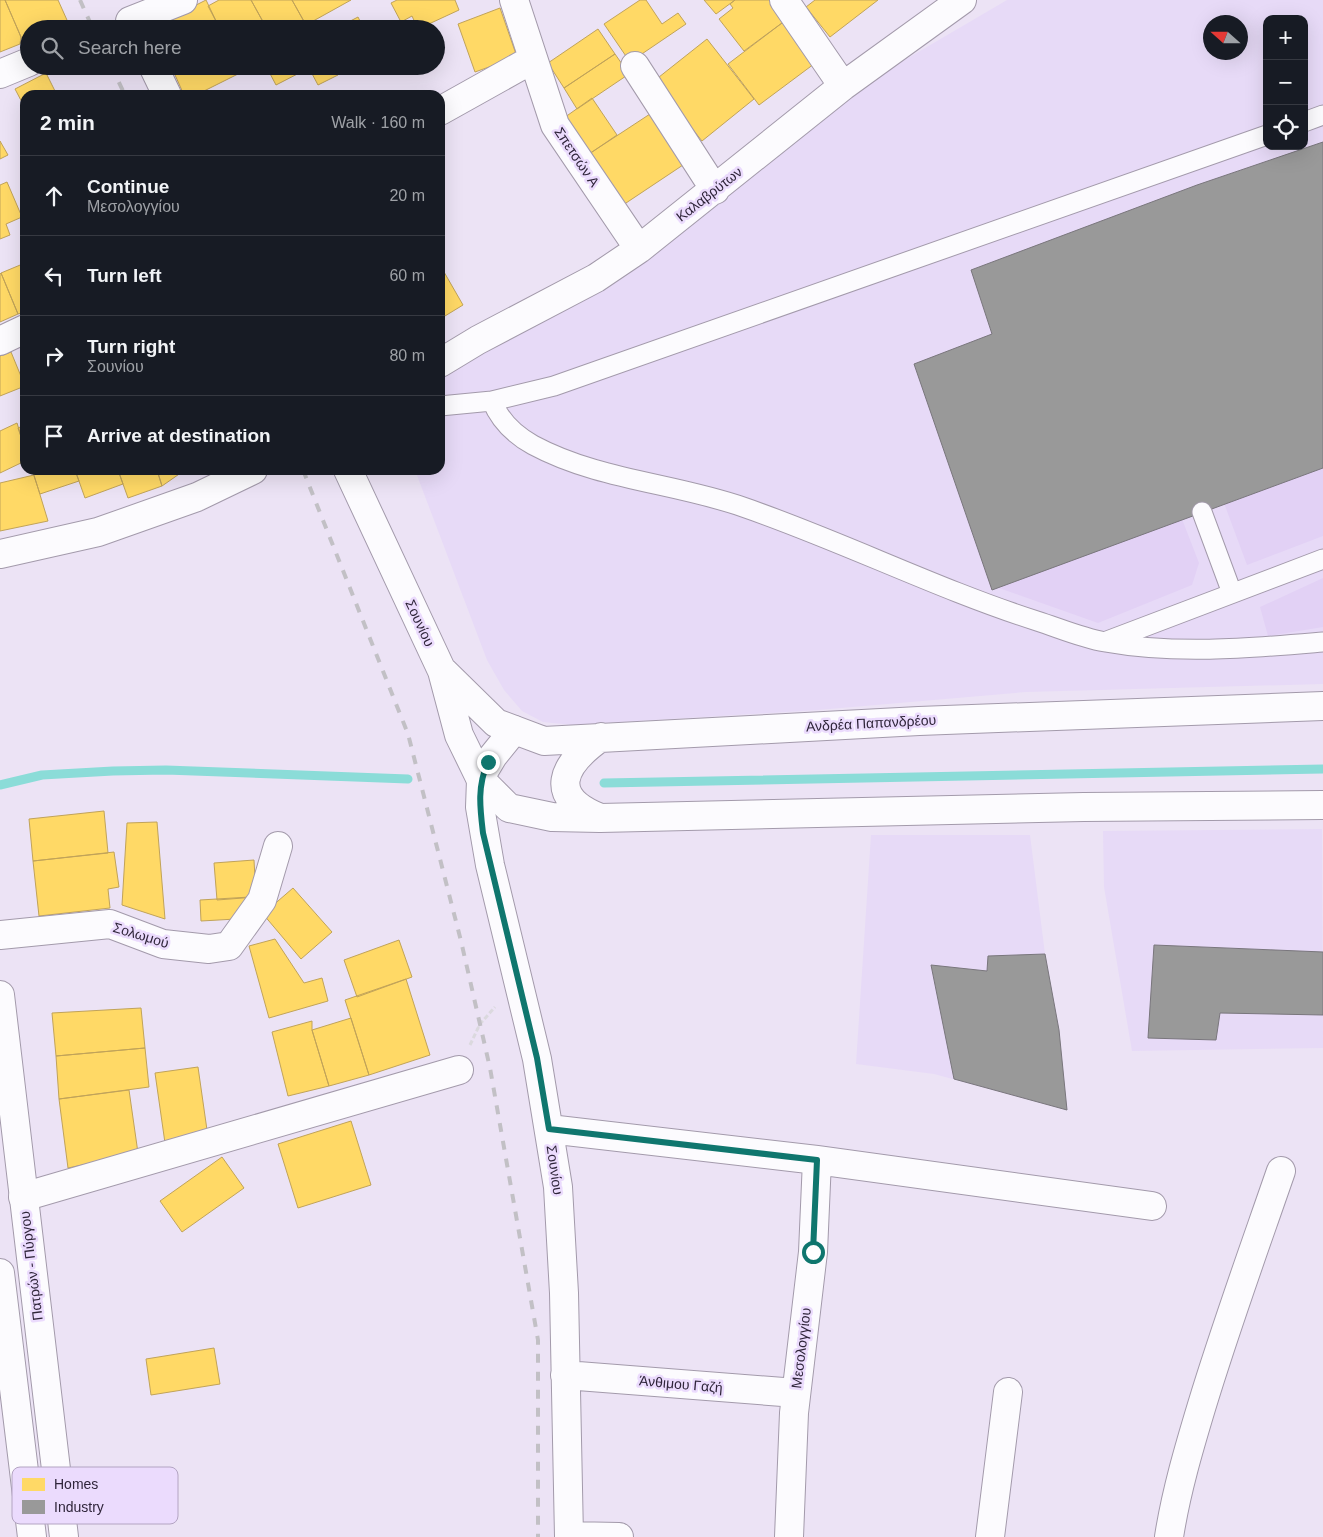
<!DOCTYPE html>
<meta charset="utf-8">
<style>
body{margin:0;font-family:Arial,sans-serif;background:#242831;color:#f1f3f6}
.controls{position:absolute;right:15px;top:15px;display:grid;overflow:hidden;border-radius:10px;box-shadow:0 5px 20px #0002}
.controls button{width:45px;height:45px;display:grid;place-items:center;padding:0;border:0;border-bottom:1px solid #363941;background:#171b24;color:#f1f3f6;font:25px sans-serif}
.compass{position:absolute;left:1203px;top:15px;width:45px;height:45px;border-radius:50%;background:#171b24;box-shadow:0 5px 20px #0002;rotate:291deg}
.stop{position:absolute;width:15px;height:15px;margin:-11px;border:4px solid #0f766e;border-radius:50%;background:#fff}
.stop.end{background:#0f766e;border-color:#fff;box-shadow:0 1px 5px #0008}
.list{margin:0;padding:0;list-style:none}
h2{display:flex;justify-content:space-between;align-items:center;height:65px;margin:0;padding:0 20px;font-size:21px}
h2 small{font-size:16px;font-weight:400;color:#9ea1a6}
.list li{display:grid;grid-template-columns:32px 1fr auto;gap:15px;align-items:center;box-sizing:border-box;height:80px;padding:0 20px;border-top:1px solid #363941}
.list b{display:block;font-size:19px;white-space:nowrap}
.list p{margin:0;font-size:16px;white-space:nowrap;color:#9ea1a6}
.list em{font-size:16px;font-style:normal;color:#9ea1a6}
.icon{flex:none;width:28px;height:28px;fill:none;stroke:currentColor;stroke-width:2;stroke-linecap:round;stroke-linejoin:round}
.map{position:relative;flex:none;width:1323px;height:1537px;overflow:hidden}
.search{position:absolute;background:#171b24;box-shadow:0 5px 20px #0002;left:20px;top:20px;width:425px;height:55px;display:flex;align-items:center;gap:12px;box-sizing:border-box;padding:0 18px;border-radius:28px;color:#9ea1a6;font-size:19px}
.panel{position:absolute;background:#171b24;box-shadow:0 5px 20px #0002;left:20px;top:90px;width:425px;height:385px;border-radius:15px}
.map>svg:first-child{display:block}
.built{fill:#e7daf7;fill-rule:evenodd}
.green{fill:#e2d1f5}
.homes{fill:#ffd966;stroke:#c1a359}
.industry{fill:#999;stroke:#79767c}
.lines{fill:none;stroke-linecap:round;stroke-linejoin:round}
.stream{stroke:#8bdcd8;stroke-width:9}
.service-casing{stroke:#a39aab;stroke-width:21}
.minor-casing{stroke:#a39aab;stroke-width:30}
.secondary-casing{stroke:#a39aab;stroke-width:30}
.primary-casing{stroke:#a39aab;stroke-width:30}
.path{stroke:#dbd9de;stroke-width:3;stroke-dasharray:5 2.5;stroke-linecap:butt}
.service{stroke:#fcfbfe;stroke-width:19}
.minor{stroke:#fcfbfe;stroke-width:28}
.secondary{stroke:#fcfbfe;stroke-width:28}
.primary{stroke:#fcfbfe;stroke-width:28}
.rail{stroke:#c2c0c5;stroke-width:4;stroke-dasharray:9 9;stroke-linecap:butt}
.route{stroke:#0f766e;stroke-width:6}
.labels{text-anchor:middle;stroke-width:5;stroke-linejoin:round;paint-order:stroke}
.street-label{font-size:14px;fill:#2f253a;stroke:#ebdbfd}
.key{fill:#ebdbfd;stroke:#b3a4c2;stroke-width:1}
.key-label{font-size:14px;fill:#2f253a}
</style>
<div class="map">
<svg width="1323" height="1537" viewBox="0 0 1323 1537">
<rect width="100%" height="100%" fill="#ece3f5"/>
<!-- built -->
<path class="built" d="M1007,0H1323V684L1026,692L818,710L572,725L543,722L522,711L504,690L487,660L415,470H440V372L903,61ZM1267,19H1304V146H1267ZM1210,22H1240V52H1210Z
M1322,829L1323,1048L1132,1051L1104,887L1103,831Z
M871,835H1030L1045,954L1059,1030L1067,1110L934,1074L856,1064Z"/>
<!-- green -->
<path class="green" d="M1323,468V536L1247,565L1224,503Z
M1182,519L1199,563L1192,585L1098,623L999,588Z
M1323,578V627L1268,636L1260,607Z"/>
<!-- homes -->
<path class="homes" d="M0,0H5L21,37L20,44L0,52Z
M5,0H58L71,29H29V50L27,51Z
M206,0L220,29H156L155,26Z
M219,0H251L267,29H220L208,6Z
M251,0H292L306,25L298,29H267Z
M292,0H351L306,25Z
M397,0H455L459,10L418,29L412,16L401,22L391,3Z
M640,0H646L662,24L678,13L686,24L630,62L604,24Z
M704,0H735L716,14Z
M735,0H772L786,20L744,51L719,19L733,8L730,4Z
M815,0H878L830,37L806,7Z
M500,8L517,57L475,72L458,24Z
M358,17L364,29H335Z
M786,20L818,61L759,105L728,64Z
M598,29L615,54L564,88L548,63Z
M707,39L754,99L702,141L654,81Z
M615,54L629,74L577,109L564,88Z
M171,66H239L242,72L196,95H184Z
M266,66H333L338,75L318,85L309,68L276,85Z
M46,73L57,95H25V108L15,89Z
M592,98L617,135L586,156L561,120Z
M650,114L683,165L620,207L586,156Z
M0,141L8,155L0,159Z
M7,182L22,217L6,224L10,235L0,239V185Z
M25,263V312L18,314L1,273Z
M440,265L463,305L440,319Z
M1,273L18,314L0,322V274Z
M11,352L25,386L0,396V356Z
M17,423L25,449V461L0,473V431Z
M25,425V449L18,428Z
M32,470H75L79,481L40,494Z
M75,470H118L123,484L85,498Z
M118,470H157L162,486L128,498Z
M157,470H185L162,486Z
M34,475L48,521L0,531V483Z
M104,811L108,853L33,861L29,819Z
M157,822L165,919L122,905L127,823Z
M114,852L119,887L108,889L110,908L39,916L33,861Z
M254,860L256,897L217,900L214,863Z
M293,888L332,932L301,959L263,914Z
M250,897L236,919L201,921L200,900Z
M275,939L304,983L322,978L328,1001L269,1018L249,946Z
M399,940L412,977L357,997L344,960Z
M406,979L430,1055L369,1075L345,1000Z
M141,1008L145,1048L56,1056L52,1013Z
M351,1018L369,1075L329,1086L312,1030Z
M312,1021V1030L329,1086L288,1096L272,1032Z
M145,1048L149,1087L59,1099L56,1056Z
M198,1067L208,1137L165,1143L155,1073Z
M129,1090L138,1153L68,1168L59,1099Z
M351,1121L371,1185L298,1208L278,1144Z
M222,1157L244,1188L182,1232L160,1201Z
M214,1348L220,1384L151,1395L146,1359Z"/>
<!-- industry -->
<path class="industry" d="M1323,142V468L992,590L914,364L992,334L971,270L1197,185Z
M1154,945L1323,952V1015L1220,1013L1216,1040L1148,1038Z
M1045,954L1059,1030L1067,1110L954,1079L931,965L987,971L988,956Z"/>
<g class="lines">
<!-- stream -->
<path class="stream" d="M604,783L1323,769
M0,785L42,775L113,771L166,770L408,779"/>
<!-- service casing -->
<g class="service-casing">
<path id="service" d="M1304,122L1323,115
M492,401C500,421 515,435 533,445C598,480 674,483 743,507C842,541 937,589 1037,621C1059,628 1082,638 1105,642C1177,655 1251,648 1323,642
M440,406L492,401L554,386L1267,135
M1202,512L1232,593
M1107,641L1323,559"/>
</g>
<!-- minor casing -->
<g class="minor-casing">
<path id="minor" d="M514,0L555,125L639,249
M784,0L843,86
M130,21L183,0
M153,66L167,95
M635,66L715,190
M0,74L29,62
M440,111L533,59
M0,341L25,329
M440,363L478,340L596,278L639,249L843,86L962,0
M514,730L493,756L484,771L481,780L480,807L490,865L537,1059L558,1187L564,1293L569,1537
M0,935L110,924L163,944L209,949L229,946L262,900L278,846
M549,1129L817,1160L1152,1206
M23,1197L459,1070
M565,1375L796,1393
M569,1536L619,1537
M789,1537L794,1413L813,1252L817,1160
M990,1537L1008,1392
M1169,1537C1176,1492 1189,1448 1202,1405C1226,1326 1254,1249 1281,1171"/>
</g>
<!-- secondary casing -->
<g class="secondary-casing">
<path id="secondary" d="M348,470L442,671L459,735L481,780L509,808L552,817L600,818L1084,807L1323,805
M0,554L98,532L197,497L253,470
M444,672L496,723L544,741L919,721L1323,706
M600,818C546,796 562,765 601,737"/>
</g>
<!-- primary casing -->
<g class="primary-casing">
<path id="primary" d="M0,995L64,1537
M0,1273L32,1537"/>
</g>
<!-- path -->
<path class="path" d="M470,1045L480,1024L495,1007"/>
<!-- service -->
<use href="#service" class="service"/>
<!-- minor -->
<use href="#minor" class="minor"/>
<!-- secondary -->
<use href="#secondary" class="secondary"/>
<!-- primary -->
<use href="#primary" class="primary"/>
<!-- rail -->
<path class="rail" d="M80,0L93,29
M111,66L125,95
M303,470L408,734L461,941L490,1068L538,1340V1537"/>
</g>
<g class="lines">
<!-- route -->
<path class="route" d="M488,762C477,786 480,808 483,833L537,1058L549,1129L817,1160L813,1252"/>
</g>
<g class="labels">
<!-- street labels -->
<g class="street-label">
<text transform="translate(577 157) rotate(56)" y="5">Σπετσών Α</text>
<text transform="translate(709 194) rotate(-38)" y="5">Καλαβρύτων</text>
<text transform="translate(420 623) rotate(65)" y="5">Σουνίου</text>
<text transform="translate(871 723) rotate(-3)" y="5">Ανδρέα Παπανδρέου</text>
<text transform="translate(141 935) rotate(17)" y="5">Σολωμού</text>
<text transform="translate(555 1170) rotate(82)" y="5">Σουνίου</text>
<text transform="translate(31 1266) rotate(-97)" y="5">Πατρών - Πύργου</text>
<text transform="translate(801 1348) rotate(-83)" y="5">Μεσολογγίου</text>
<text transform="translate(681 1384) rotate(5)" y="5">Άνθιμου Γαζή</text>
</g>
</g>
<!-- legend -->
<rect x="12" y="1467" width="166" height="57" rx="8" class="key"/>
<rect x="22" y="1478" width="23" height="13" fill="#ffd966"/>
<rect x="22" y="1500" width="23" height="14" fill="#999"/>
<g class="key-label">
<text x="54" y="1489">Homes</text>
<text x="54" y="1512">Industry</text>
</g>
</svg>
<div class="controls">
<button>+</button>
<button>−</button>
<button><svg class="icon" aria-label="locate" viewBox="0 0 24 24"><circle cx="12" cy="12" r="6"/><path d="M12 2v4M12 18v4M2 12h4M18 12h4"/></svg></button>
</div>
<svg class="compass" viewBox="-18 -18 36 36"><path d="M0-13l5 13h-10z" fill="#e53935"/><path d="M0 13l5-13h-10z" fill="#9ea1a6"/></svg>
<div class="stop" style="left:813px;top:1252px"></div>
<div class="stop end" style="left:488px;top:762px"></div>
<div class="search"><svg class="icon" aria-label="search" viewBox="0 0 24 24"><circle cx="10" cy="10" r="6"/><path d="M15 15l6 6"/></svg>Search here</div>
<section class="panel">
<h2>2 min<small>Walk · 160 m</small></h2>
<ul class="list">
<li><svg class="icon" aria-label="ahead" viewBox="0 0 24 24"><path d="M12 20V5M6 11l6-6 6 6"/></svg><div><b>Continue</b><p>Μεσολογγίου</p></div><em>20 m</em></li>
<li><svg class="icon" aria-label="left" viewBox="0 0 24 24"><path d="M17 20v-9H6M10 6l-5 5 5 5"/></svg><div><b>Turn left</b></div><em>60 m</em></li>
<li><svg class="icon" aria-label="right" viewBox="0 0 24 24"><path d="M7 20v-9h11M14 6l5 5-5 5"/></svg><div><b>Turn right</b><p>Σουνίου</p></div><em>80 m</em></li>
<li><svg class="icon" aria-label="arrive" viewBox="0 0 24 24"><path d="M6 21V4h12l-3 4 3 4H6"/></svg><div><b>Arrive at destination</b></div></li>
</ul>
</section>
</div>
